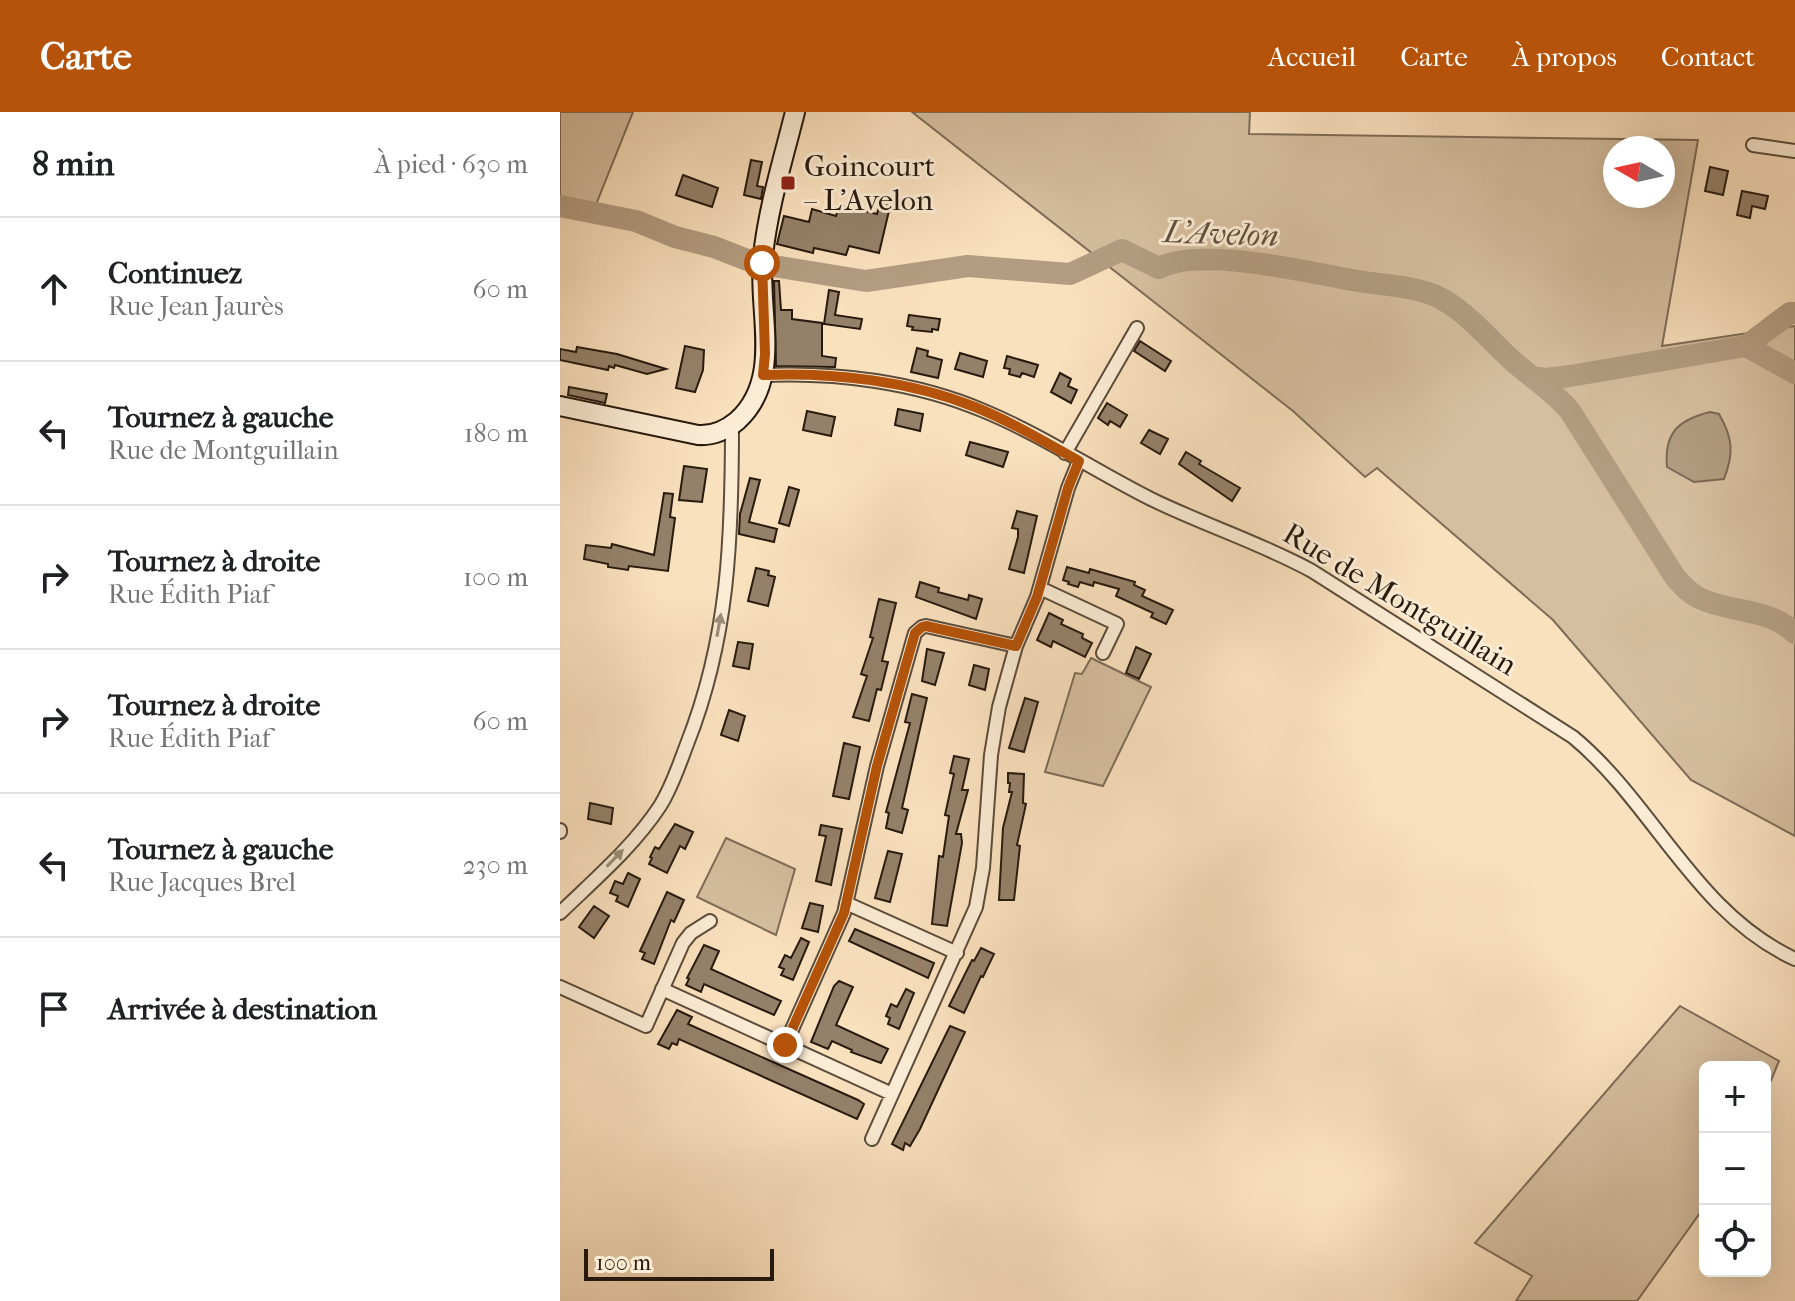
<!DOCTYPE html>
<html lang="fr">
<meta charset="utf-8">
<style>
body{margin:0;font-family:"IM FELL French Canon",serif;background:#f2f2f2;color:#202124}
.controls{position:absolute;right:24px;bottom:24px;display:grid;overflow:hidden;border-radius:12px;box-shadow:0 8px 32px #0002}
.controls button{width:72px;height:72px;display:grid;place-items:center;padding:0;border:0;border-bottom:2px solid #e0e0e0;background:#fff;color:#202124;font:40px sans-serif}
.compass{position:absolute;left:1043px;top:24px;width:72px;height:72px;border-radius:50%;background:#fff;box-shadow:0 8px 32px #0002;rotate:279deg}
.scale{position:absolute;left:24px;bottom:20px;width:190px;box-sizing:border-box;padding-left:8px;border:4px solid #281a0e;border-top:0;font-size:22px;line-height:28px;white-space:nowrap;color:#281a0e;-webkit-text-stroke:6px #fcecd5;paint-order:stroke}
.stop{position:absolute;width:24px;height:24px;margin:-18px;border:6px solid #b45309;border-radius:50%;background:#fff}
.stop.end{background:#b45309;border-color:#fff;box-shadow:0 2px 8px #0008}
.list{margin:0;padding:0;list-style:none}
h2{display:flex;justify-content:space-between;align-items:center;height:104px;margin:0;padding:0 32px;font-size:34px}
h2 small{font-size:26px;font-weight:400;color:#757577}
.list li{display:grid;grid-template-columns:52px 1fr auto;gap:24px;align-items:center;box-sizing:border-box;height:144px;padding:0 32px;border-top:2px solid #e0e0e0}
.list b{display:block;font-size:30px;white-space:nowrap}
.list p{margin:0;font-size:26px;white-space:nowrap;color:#757577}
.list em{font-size:26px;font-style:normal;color:#757577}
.icon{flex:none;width:44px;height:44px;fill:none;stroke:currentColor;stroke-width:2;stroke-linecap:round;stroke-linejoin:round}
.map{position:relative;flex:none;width:1235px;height:1189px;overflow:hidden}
header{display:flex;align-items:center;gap:48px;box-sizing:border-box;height:112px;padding:0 40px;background:#b45309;color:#fff}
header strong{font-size:38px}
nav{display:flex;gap:44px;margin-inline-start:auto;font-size:28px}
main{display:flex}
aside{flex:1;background:#fff}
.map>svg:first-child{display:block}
.green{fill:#d6bfa0;stroke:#7f6c57;stroke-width:2;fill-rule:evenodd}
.water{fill:#b39d82;stroke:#7b6954;stroke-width:2}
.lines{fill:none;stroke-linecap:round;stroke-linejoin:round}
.river{stroke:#b39d82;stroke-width:22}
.building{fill:#95816a;stroke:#281a0e;stroke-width:2}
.street-casing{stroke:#5c4c3a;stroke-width:16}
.secondary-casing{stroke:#281a0e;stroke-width:22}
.street{stroke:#fcecd5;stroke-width:12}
.secondary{stroke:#fcecd5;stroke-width:18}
.oneway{fill:#9d8e7b}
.route{stroke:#b45309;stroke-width:10}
.poi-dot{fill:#8f2418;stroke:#fcecd5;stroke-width:3}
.labels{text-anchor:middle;stroke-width:6;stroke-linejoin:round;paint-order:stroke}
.poi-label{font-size:30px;fill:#281a0e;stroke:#fcecd5;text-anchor:start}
.street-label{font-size:30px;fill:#281a0e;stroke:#fcecd5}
.water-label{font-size:32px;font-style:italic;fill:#604e3c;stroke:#fcecd5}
</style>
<header>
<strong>Carte</strong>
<nav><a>Accueil</a><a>Carte</a><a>À propos</a><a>Contact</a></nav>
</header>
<main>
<aside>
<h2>8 min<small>À pied · 630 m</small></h2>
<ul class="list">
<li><svg class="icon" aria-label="ahead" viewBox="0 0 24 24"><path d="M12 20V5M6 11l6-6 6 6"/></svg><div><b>Continuez</b><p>Rue Jean Jaurès</p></div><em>60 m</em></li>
<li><svg class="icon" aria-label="left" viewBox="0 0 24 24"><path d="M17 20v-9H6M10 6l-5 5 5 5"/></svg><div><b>Tournez à gauche</b><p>Rue de Montguillain</p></div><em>180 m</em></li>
<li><svg class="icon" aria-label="right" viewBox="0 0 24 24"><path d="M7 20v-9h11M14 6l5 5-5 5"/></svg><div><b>Tournez à droite</b><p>Rue Édith Piaf</p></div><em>100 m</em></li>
<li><svg class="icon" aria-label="right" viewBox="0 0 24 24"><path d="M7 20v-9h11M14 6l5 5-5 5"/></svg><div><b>Tournez à droite</b><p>Rue Édith Piaf</p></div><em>60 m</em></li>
<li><svg class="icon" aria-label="left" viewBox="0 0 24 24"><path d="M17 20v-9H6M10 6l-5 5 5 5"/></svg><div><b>Tournez à gauche</b><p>Rue Jacques Brel</p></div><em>230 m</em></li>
<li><svg class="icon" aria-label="arrive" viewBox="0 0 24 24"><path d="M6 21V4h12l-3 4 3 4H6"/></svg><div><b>Arrivée à destination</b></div></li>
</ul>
</aside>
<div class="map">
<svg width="1235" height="1189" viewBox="0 0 1235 1189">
<rect width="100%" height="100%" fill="#fae1be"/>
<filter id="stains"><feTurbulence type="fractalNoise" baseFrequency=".0025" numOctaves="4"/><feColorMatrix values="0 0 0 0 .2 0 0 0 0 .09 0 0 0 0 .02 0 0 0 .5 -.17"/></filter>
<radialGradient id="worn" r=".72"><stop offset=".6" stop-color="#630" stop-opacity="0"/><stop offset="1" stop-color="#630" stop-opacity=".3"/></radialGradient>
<!-- green -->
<path class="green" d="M0,0H73L33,100L0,86Z
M352,0H690L689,22L1138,28L1102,234L1235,214V724L1131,668L993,508L817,356L805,365L733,299ZM1055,36H1103V84H1055Z
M531,546L591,575L543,674L485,660L515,561L522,562Z
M166,726L235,757L216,823L137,785Z
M1120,894L1219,949L1205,983V955H1145V1094L1077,1189H956L972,1164L915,1131Z"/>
<!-- water -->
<path class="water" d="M1150,300L1159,302C1173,326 1174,341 1164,367L1134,370L1107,355C1104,321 1118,308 1150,300Z"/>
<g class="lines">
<!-- river -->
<path class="river" d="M0,94L76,109L115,125L154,135L195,151L306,169L408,154L510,162L562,138L599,156C641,134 746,160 792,168C819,173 850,173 876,184C906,198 930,229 955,251C974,267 994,280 1010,299L1115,465C1122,473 1129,481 1139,486C1170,501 1209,496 1235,521
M1186,234L1230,201H1235
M973,265L986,267L1010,264L1186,234L1235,261"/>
</g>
<!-- building -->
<path class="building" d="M191,48L202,50L197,74L203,75L201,87L184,83Z
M1150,55L1168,59L1163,83L1145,79Z
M123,63L158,76L152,95L116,83Z
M1182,79L1208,84L1205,97L1192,94L1190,106L1177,103Z
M322,84L332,86L319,141L289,134L286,143L254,136L253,141L217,132L224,104L249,110L252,97L276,104L279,93L317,102Z
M214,169H219L221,198H232V207L262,211V244L276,246L275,255L216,254Z
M269,178L279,180L275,203L302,207L300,217L264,212Z
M349,203L380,207L378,218L372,217V220L352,218L353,215L347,214Z
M580,229L611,249L605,259L574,239Z
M125,234L144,238L143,258L135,280L116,276Z
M17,235L57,242L106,257L87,262L55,253L54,256L49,254L48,258L0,248V237L16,240Z
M357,236L368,239L367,244L382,248L378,266L351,260Z
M400,241L427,249L423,265L395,257Z
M447,244L478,253L474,265L462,261L460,265L449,262L450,257L444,256Z
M500,261L511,267L508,274L517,278L511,291L491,280Z
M9,275L47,282L45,291L8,283Z
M547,291L567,303L560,315L550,309L548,313L538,306Z
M338,297L363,302L360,319L335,313Z
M247,299L275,305L271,324L243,318Z
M589,318L608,327L600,342L581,331Z
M410,330L448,340L443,355L406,343Z
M626,340L641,349L639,352L680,376L672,389L619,352Z
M124,354L147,357L142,390L119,388Z
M190,366L200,368L189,410L217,417L214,430L179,422L180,402Z
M229,375L239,378L229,414L219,411Z
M104,381L113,382L110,405L115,406L108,459L69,454L68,458L48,455V452L24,447L26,433L51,436L52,432L94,443Z
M457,399L477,404L464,461L449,457L458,425V417L452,416Z
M507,455L529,461L530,457L575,470L574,473L585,478L582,484L613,498L606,512L591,505L593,501L556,484L559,477L534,470L533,474L520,470L518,475L508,472L509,470L503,468Z
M196,456L209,459L208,463L215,465L208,494L188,489Z
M360,470L379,476L378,480L408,488L409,483L422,487L416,507L356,485Z
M319,487L336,491L322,549L328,550L321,578L317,577L309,609L293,605L307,564L301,562L313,526L310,525Z
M489,501L503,508L501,512L523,522L522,526L532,531L525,545L493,529L491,535L477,528Z
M178,530L193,532L189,557L173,554Z
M576,535L591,542L579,567L566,561Z
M367,537L384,541L375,573L362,569Z
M414,553L429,557L425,578L409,573Z
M352,582L367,586L342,696L348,698L342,721L326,716L329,701L326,700L350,611L345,610Z
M465,586L478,590L464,640L449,636Z
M169,598L185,604L178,629L161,623Z
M284,631L300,635L289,687L273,684Z
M394,644L409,647L402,678H408L396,722H401L402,731L387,814L372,812L379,744L383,745L389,704L385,703L394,662L390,661Z
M448,661L464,662L463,691L466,692L457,733L460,734L454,788H439L443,716L452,680H449L450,671H448Z
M30,691L53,696L51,712L28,707Z
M115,712L133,720L125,737L120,734L107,761L89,752L92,746L90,745L95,735L99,737Z
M261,713L282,717L271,773L256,769L266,724L259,723Z
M328,739L342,742L330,790L315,786Z
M68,761L80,767L68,795L56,789L58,784L50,781L55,769L63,772Z
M107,780L124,788L114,810L111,808L94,852L82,847L85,841L80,839Z
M250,791L263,794L258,820L242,816Z
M34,794L49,804L34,826L19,815Z
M295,817L374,851L368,866L289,829Z
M241,826L249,830L233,868L221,863L224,857L219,855L225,843L231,846Z
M144,833L159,839L151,857L221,889L214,903L144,872L141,880L126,873L129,867L127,866Z
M421,836L434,842L423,865L421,864L404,901L389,894L412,848L414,849Z
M279,869L293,875L276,913L328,937L321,951L291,940L292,938L272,929L268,937L251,930L274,874Z
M346,877L354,881L339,917L328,912L330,906L326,904L331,892L337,895Z
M117,898L132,905L128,912L298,988L304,992L297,1007L119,927L117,933L112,931L109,937L98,932Z
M390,914L405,920L360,1017L350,1034L345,1031L343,1038L332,1032Z"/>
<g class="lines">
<!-- street casing -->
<g class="street-casing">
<path id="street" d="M1193,33L1235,39
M203,263C277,260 356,270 424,299C482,323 535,359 591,387C644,413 701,431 752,459L1013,625C1094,692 1135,801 1235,847
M505,341L577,216
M480,476L557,512L543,541
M0,718V720
M286,791L397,841
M0,801C34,768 74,734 100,694C112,675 119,653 127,632C169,526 172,425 172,313
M0,875L86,914L123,831L131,821L150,809
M102,877L332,982
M225,933L284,801L317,654L355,521L362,515L366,514L456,534
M312,1027L416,795L423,756L431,643L439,595L456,534L477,485L508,376L519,349"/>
</g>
<!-- secondary casing -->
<g class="secondary-casing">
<path id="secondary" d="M0,294L138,323C152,324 166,318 177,309C224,267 197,199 203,144C208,96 223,48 235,0"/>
</g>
<!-- street -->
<use href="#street" class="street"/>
<!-- secondary -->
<use href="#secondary" class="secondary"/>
</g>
<!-- one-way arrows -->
<defs><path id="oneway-solid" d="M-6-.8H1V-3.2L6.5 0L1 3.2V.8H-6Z" transform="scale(2)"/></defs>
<g class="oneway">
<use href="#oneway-solid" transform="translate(159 513) rotate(-80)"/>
<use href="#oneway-solid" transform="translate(55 746) rotate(-46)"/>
</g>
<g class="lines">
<!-- route -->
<path class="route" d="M202,151L205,242L203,263C273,260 350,269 415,295C452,310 485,330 519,349L508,376L477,485L456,534L366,514L362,515L355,521L317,654L284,801L225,933"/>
</g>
<!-- markers -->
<rect class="poi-dot" x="220" y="63" width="16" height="16" rx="4"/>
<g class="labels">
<!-- poi labels -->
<g class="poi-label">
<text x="244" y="64">Goincourt<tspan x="244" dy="34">– L'Avelon</tspan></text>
</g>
<!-- street labels -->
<g class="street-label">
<text transform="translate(840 487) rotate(31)" y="10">Rue de Montguillain</text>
</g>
<!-- water labels -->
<g class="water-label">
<text transform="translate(661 121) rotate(2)" y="11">L'Avelon</text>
</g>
</g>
<rect width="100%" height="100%" filter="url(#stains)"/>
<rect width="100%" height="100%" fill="url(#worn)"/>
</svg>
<div class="controls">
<button>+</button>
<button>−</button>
<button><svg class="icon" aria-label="locate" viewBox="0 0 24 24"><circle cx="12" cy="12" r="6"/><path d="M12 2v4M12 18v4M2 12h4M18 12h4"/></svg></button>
</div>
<svg class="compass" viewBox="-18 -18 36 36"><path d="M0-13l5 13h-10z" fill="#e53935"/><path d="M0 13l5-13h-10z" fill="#757577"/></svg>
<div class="scale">100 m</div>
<div class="stop" style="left:202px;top:151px"></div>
<div class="stop end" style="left:225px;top:933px"></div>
</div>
</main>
